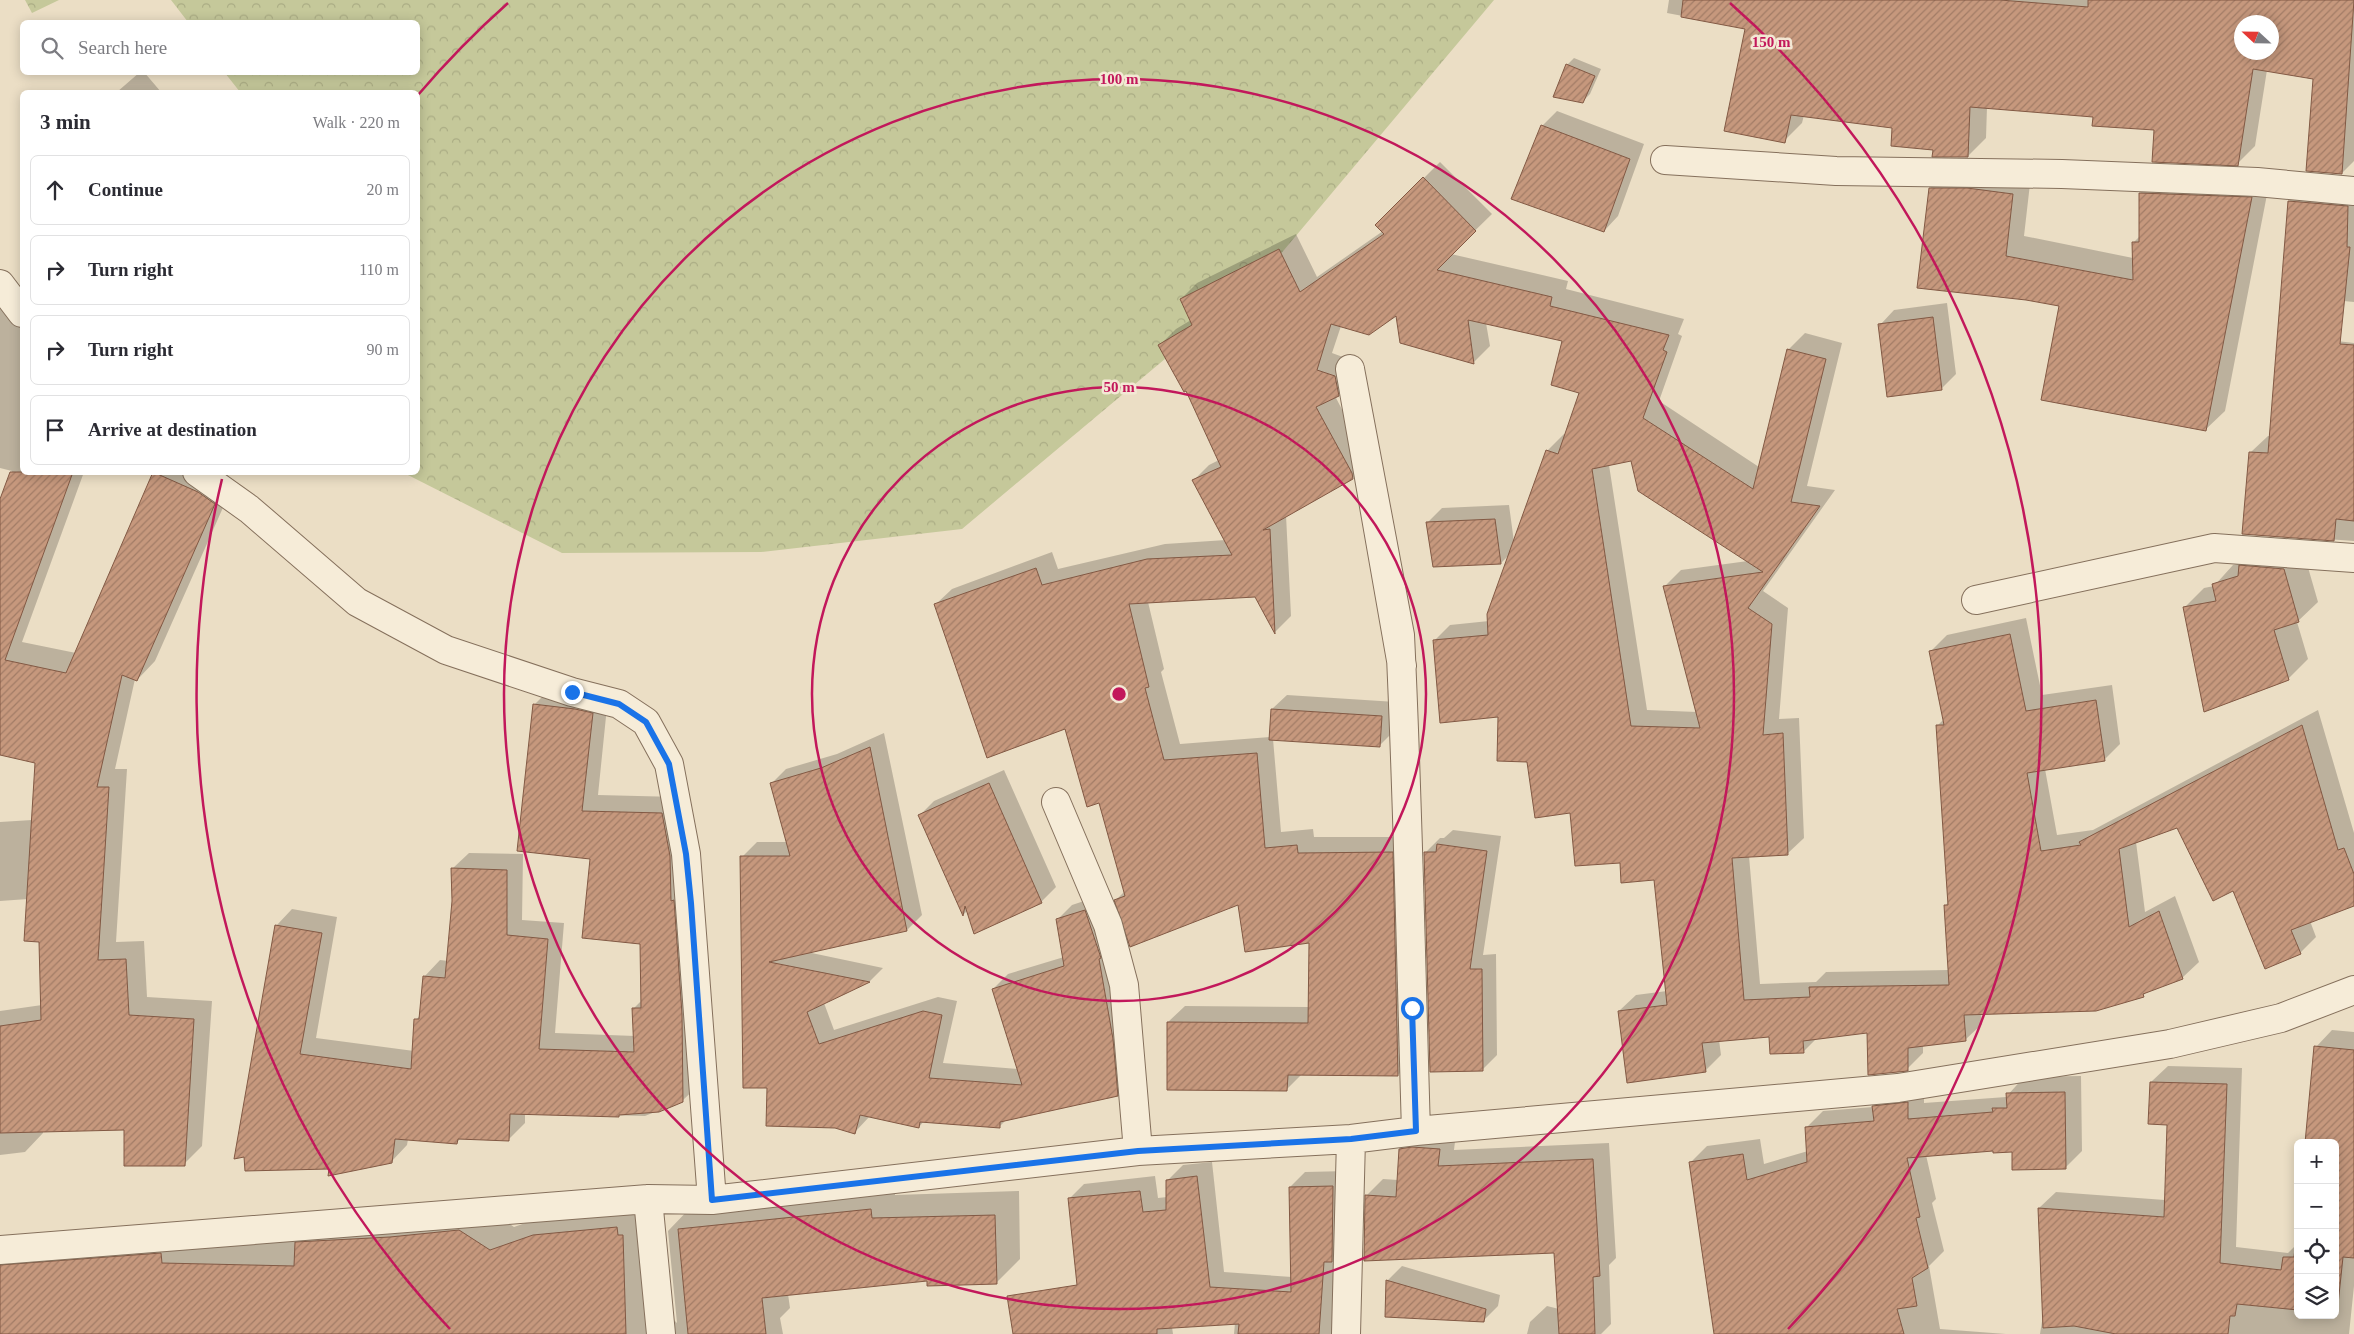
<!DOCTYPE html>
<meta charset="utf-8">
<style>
body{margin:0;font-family:Georgia,serif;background:#f7f7f7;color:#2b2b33}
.controls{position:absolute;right:15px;bottom:15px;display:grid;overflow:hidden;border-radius:8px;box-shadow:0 2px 12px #0003}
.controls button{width:45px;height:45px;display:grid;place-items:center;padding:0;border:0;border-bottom:1px solid #e1e1e2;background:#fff;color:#2b2b33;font:25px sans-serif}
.compass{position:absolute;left:2234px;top:15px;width:45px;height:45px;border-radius:50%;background:#fff;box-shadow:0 2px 12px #0003;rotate:292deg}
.stop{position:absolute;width:15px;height:15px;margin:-11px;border:4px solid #1a73e8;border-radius:50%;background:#fff}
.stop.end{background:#1a73e8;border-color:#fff;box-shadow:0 1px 5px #0008}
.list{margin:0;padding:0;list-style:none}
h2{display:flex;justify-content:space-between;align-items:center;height:65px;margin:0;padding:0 20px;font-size:21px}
h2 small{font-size:16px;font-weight:400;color:#7c7c81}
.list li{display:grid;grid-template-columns:32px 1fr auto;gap:15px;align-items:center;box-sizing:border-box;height:70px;margin:0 10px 10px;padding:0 10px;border:1px solid #e1e1e2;border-radius:8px}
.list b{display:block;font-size:19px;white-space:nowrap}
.list em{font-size:16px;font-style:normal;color:#7c7c81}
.icon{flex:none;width:28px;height:28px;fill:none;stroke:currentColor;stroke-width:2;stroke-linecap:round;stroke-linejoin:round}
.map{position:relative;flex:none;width:2354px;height:1334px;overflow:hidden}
.search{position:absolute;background:#fff;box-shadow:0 2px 12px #0003;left:20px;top:20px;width:400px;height:55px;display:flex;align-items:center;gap:12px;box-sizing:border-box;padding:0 18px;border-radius:8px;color:#7c7c81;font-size:19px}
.panel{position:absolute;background:#fff;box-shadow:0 2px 12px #0003;left:20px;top:90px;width:400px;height:385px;border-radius:8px}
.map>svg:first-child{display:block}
.forest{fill:url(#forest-crowns)}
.shadow{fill:#0003;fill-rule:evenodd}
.building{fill:url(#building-hatch);stroke:#825944;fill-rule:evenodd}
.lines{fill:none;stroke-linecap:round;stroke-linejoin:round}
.minor-casing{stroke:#85705c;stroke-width:30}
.minor{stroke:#f6ecd8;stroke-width:28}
.route{stroke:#1a73e8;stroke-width:6}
.ring{fill:none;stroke:#c2185b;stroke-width:2.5}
.centre{fill:#c2185b;stroke:#f3e8d4;stroke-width:2.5}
.ring-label{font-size:15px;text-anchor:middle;font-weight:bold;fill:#c2185b;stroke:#f3e8d4;stroke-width:5;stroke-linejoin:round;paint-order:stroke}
</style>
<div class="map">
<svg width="2354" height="1334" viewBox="0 0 2354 1334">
<defs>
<pattern id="forest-crowns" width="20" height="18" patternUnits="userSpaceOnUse" patternTransform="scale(1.25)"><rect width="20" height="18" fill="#c5c89a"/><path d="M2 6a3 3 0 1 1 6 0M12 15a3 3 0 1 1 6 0" fill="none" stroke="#aaac84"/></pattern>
<pattern id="building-hatch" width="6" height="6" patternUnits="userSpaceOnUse" patternTransform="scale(1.25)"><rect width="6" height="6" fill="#c6987d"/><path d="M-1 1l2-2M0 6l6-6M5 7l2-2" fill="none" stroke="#a27c66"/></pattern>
</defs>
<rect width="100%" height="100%" fill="#ebdec5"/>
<!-- forest -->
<path class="forest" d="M25,0H59L32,13Z
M171,0H1494L1258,281L962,529L761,552L562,553L404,473L418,472V92H240L225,73L418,72V22H188Z"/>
<!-- shadow -->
<path class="shadow" d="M1669,0H2354V161L2342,173L2315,78L2267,70L2255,146L2237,164L2155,128L2094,116L1987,107L1986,138L1968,156L1934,149L1894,127L1804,115L1802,123L1784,141L1746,28L1667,13ZM2242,22H2272V52H2242Z
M1574,58L1601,69L1590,94L1583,101L1567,65Z
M140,72H144L161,92H117Z
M1557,111L1644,144L1618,216L1604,231L1542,126Z
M1440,162L1492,214L1451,254L1568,281L1566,289L1684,319L1678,334L1682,336L1659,401L1759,467L1788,350L1805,333L1842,343L1807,486L1835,490L1763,591L1788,608L1779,719L1799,718L1804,838L1787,854L1749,856L1760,984L1816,982L1826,972L1949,970L1945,906L1949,901L1937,726L1944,719L1931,651L1947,635L2026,618L2042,695L2112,685L2120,744L2104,760L2045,769L2057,835L2093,830L2318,710L2354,833V904L2310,921L2316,937L2300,953L2234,889L2178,827L2136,842L2145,912L2175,896L2199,962L2182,978L2147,991L2143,996L1981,1013L1982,1024L1965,1040L1923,1045V1053L1907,1069L1868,1031L1817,1038L1803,1052L1771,1036L1719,1040L1721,1055L1705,1071L1619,1011L1636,995L1667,991L1655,879L1621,861L1572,812L1528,761L1500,716L1434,641L1450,625L1489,621L1510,554L1501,563L1428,522L1442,508L1509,505L1514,542L1548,450L1564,434L1566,435L1581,392L1563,340L1486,323L1490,346L1474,362L1397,314L1341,326L1332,353L1351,360L1354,378L1335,396L1369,462L1353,478L1286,515L1291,616L1275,632L1256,596L1148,602L1164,669L1161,672L1180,744L1270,737L1272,709L1287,695L1396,702L1394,731L1380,745L1273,739L1281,832L1313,829L1314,837H1408L1414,1058L1398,1075L1302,1074L1287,1089L1168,1022L1185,1006L1310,1007L1311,941L1239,903L1116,900L1125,891L1100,802L1066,728L935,605L952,589L1052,552L1058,569L1165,544L1226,540L1193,481L1209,465L1219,460L1187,389L1160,345L1176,329L1191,320L1181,299L1197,283L1296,234L1317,277L1383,231L1377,225ZM1632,460L1748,561L1681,570L1664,587L1697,712L1647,710L1609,465Z
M1949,169L2031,175L2024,236L2133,258V243L2141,235L2140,193L2159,174L2270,179L2225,411L2205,430L2061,305L1930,188Z
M2308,182L2354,186V302L2282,295L2289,201Z
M0,291L22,299V472H84L22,642L76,653L155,472H214L233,485L155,661L137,680L135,679L115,769H127L116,942L144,941L147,997L212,1001L202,1146L184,1164L125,1129L43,1131V1133L25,1152L0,1155V1011L42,1005L40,940L28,899L0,901V822L32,820L36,762L0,754V503L12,471L0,468Z
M1947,303L1956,374L1942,388L1888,396L1880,325L1894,310Z
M2294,336L2354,343V541L2243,533L2251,452L2268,436H2270Z
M2303,550L2318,602L2297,622L2308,659L2288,679L2184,608L2204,588L2214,586L2233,565Z
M550,689L608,697L598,795L678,797L699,1085L682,1101L645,1116L525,1113V1123L508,1140L461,1138L457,1142L408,1139L407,1145L391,1162L246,1170L276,926L292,909L337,917L316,1038L414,1051L416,1020L421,1014L424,977L440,960L448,961L454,901L452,869L469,853L523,854L522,920L564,923L555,1033L635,1036L633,1009L642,1000L641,943L591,858L534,705Z
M884,733L922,915L907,930L807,952L883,968L870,981L824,1003L834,1030L938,997L957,1001L943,1063L1019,1069L993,989L1008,974L1064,957L1057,920L1072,905L1099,896L1132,1080L1117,1095L1006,1120L999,1127L924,1121L919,1127L870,1116L855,1132L769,1087L742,857L757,842H787L771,784L786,769L837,754Z
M1004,770L1056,887L1041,902L975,932L968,910L964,914L919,816L934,801Z
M1453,830L1501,836L1483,955L1496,954L1497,1055L1482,1070L1425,853L1440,838H1444Z
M2332,1030L2354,1032V1286L2349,1334H2040L2044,1309L2039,1208L2056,1192L2165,1200L2168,1123L2151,1082L2168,1066L2242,1068L2236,1247L2288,1253L2297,1244L2298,1236V1315H2335V1143L2316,1047Z
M2081,1076L2082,1151L2066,1167L2013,1151L1994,1150L1926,1155L1936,1199L1932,1203L1944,1251L1929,1266L1940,1329L2006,1334H1715L1690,1163L1707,1146L1760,1139L1764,1164L1808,1151L1806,1128L1823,1111L1873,1107L1890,1090L1924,1086V1103L2006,1097L2024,1077Z
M1417,1133H1456L1454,1150L1609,1143L1616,1258L1609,1265L1611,1324L1601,1334H1527L1530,1322L1547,1306L1559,1309L1556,1252L1366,1196L1383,1179L1398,1180L1400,1149Z
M1212,1162L1224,1272L1292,1277L1290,1187L1305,1172L1348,1171L1333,1334H1234L1235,1323L1172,1327L1173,1334H1014L1132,1280L1069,1199L1084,1184L1155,1176L1158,1198L1167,1197V1181L1183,1165Z
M895,1186V1195L1019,1191L1020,1259L996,1283L928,1279L788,1294L790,1308L780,1318L783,1334H0V1237L298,1241L320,1219L484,1206L514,1227L559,1211L641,1203L672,1318L677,1323L668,1231L692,1206Z
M1402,1266L1500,1295L1498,1306L1483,1321L1387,1281Z"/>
<!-- building -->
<path class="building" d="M1683,0H2000L2088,7V0H2354L2342,174L2306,171L2313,79L2253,69L2238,166L2152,162L2154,130L2092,126L2093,117L1970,107L1968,157H1932L1933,150L1891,146L1892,128L1791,115L1785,143L1724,131L1745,29L1681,17ZM2242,22H2272V52H2242Z
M1566,64L1595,76L1583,103L1553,97Z
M1541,125L1630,159L1604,232L1511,199Z
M1423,177L1476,231L1437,270L1552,297L1550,306L1669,335L1663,350L1667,352L1643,418L1753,489L1787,349L1826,359L1791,502L1820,506L1748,608L1772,624L1763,735L1783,733L1788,855L1732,858L1744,1000L1810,997L1809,987L1949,985L1944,905H1948L1936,725H1944L1929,651L2010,634L2026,711L2096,700L2105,761L2027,773L2041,851L2081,845L2079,842L2302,725L2338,850L2344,848L2354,874V906L2291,930L2301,954L2265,969L2233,891L2213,901L2177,828L2119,849L2129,927L2159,911L2183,979L2143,994L2144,997L2096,1011L1964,1015L1966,1041L1908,1048V1071L1868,1075L1867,1033L1803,1041L1804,1053L1770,1054L1769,1037L1702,1043L1706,1072L1627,1083L1618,1011L1667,1005L1654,880L1621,883L1620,863L1575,866L1570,813L1535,818L1527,762L1497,761L1498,717L1440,723L1433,640L1488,635L1487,614L1546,450L1558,454L1579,393L1551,385L1562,341L1468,320L1474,364L1400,343L1396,316L1369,335L1331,324L1317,370L1335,376L1339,396L1316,407L1352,473L1353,479L1263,530L1270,529L1275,634L1255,597L1129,604L1149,687L1145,688L1164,760L1257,753L1265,848L1297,845L1298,853L1393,852L1398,1076L1288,1075L1287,1091L1167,1090V1022L1308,1023L1309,943L1245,952L1238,905L1130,947L1114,900L1125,896L1099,803L1087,807L1065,729L987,758L934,604L1036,568L1042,585L1147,559L1232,555L1192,480L1221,467L1186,391L1184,392L1158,345L1192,325L1180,299L1279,249L1300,292L1384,234L1375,225ZM1631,461L1638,491L1763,572L1663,586L1700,728L1631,726L1592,469Z
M1929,188H1967L2013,194L2006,256L2133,280L2132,242H2139V193L2252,197L2206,431L2041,400L2059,306L2026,300L1917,288Z
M2288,201L2348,206L2347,247H2350L2340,344L2354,345V521L2336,519L2334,541L2242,534L2249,452L2268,453Z
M1933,317L1942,390L1887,397L1878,324Z
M10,472H73L5,660L66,673L153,472L198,492L215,504L137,681L122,675L97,787H109L98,960L126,959L129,1015L194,1019L185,1166H124V1130L0,1133V1026L41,1020L39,942L24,941L35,763L0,755V499Z
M1495,519L1501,564L1433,567L1426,522Z
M2239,565L2284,569L2299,622L2274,630L2289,680L2204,712L2183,607L2216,601L2212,584L2238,576Z
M533,704L575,709L593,713L582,811L662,813L670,856L671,901L674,900L682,1014L683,1102L659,1112L619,1115V1117L510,1114L509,1141L458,1139L457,1144L395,1139L392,1163L328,1176L329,1169L245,1171L244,1157L234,1159L275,925L322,933L300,1054L411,1069L414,1019H419L423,976L445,978L452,901L451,868L507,870V935L548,939L539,1049L634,1052L632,1008H641L640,944L582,938L590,859L517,851Z
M1271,709L1382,716L1380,747L1269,740Z
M870,747L907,931L769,962L870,982L807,1012L819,1044L923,1011L942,1015L929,1078L1022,1085L992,989L1064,966L1056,919L1085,910L1101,958L1099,959L1113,1039L1118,1096L1000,1122V1128L920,1122L919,1128L860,1115L855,1134L835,1128L766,1126L767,1088H743L740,856H790L770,783L821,768Z
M989,783L1042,903L974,934L965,906L963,916L918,815Z
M1437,844L1487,851L1470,969H1482L1483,1071L1430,1072L1424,852H1436Z
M2314,1046L2354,1050V1258L2343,1257L2337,1314L2335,1143H2305Z
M2150,1082L2227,1084L2220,1263L2281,1270L2283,1257H2294L2298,1223V1310L2237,1304L2235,1316H2230L2228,1334H2116L2074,1326L2043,1328L2038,1208L2164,1217L2167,1125L2148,1124Z
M2065,1092L2066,1169L2012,1170V1152L1993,1153V1151L1907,1158L1920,1217L1916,1218L1928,1268L1912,1278L1917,1306L1897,1309L1904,1334H1714L1689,1162L1743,1154L1747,1180L1807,1162L1805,1127L1874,1121L1872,1106L1908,1102V1119L1993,1112L1992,1108H2007L2006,1093Z
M1412,1147L1440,1149L1438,1166L1593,1159L1600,1276L1593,1277L1595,1334H1559L1554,1253L1364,1261L1365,1195L1396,1197L1399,1149Z
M1197,1176L1210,1287L1291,1292L1289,1187L1333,1186L1332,1262H1324L1319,1334H1238L1239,1324L1157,1329V1334H1013L1007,1296L1077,1285L1068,1198L1140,1191L1143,1212L1166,1210V1180Z
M871,1209L872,1218L995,1215L997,1284L927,1286V1281L762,1298L766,1334H688L678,1229Z
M617,1227L618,1235H623L626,1334H0V1265L161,1253L162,1263L294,1266L295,1242L390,1237L459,1230L490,1250L533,1235Z
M1386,1280L1486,1309L1484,1322L1385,1317Z"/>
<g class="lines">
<!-- minor casing -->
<g class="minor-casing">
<path id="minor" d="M1665,160L1836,171L2062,174L2257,182L2354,191
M0,284L22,313
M197,472L249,509L357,602L446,650L572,692L619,704L646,722L669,764L686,854L712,1200
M1976,600L2214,548L2354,558
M1402,666L1350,369L1400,635C1408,800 1411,966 1416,1131
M1056,802L1108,925L1124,985L1138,1151
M648,1199L661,1334
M0,1250L648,1199L712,1200L1138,1151L1351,1139L1416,1131L1898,1088L2170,1044L2281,1018L2354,990
M1346,1334L1351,1139"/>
</g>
<!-- minor -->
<use href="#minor" class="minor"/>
</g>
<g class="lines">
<!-- route -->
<path class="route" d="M572,692L619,704L646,722L669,764L686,854L691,903L712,1200L1138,1151L1351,1139L1416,1131L1412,1008"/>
</g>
<!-- distance rings -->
<g class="ring">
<circle cx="1119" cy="694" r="307"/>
<circle cx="1119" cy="694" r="615"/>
<path d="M450 1329A922 922 0 0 1 222 479M418 95A922 922 0 0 1 508 3M1730 3A922 922 0 0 1 1788 1329"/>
</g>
<circle cx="1119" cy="694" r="8" class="centre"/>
<g class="ring-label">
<text x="1771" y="47">150 m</text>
<text x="1119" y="84">100 m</text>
<text x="1119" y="392">50 m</text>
</g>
</svg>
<div class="controls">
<button>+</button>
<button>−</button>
<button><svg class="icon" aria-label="locate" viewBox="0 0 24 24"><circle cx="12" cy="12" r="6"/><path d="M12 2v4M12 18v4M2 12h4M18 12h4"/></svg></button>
<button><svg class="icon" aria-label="layers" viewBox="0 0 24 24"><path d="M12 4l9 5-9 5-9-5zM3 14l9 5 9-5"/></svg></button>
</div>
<svg class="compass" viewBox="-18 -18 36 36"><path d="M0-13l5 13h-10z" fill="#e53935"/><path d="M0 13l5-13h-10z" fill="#7c7c81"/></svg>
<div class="stop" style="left:1412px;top:1008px"></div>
<div class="stop end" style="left:572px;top:692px"></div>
<div class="search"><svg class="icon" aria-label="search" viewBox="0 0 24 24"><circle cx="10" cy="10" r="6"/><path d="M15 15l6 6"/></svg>Search here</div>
<section class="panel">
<h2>3 min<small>Walk · 220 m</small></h2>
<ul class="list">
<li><svg class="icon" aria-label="ahead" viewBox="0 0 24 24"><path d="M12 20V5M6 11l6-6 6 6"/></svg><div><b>Continue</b></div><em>20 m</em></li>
<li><svg class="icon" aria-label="right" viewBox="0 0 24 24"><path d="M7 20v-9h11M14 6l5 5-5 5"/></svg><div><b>Turn right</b></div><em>110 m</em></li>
<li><svg class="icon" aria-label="right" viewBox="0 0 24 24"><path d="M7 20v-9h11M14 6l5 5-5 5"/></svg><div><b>Turn right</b></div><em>90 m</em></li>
<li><svg class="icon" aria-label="arrive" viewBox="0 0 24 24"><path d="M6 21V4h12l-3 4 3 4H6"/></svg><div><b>Arrive at destination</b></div></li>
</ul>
</section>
</div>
